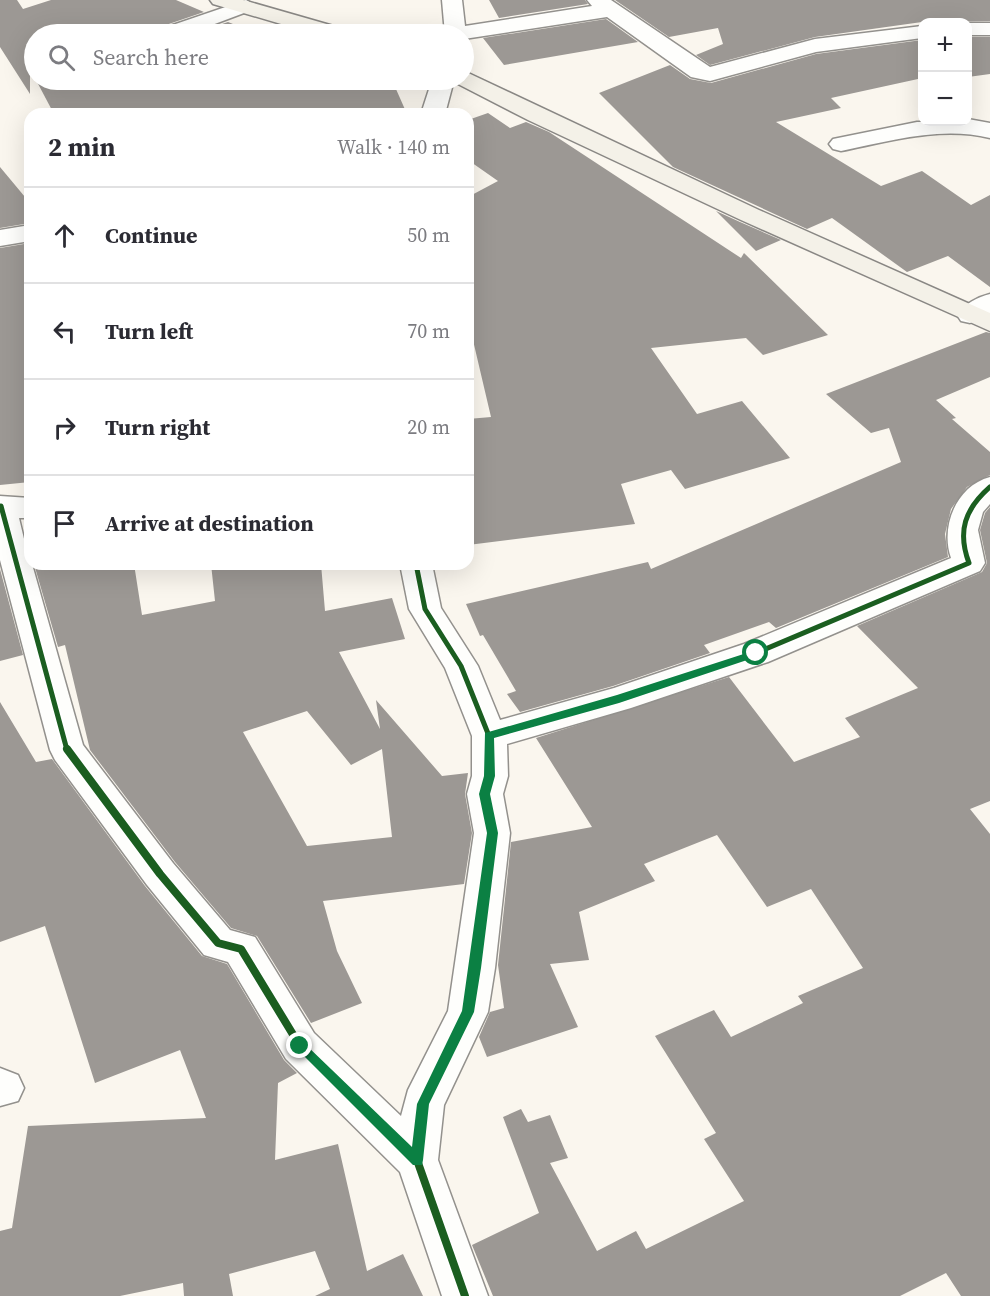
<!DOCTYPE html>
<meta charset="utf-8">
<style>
body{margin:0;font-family:"Source Serif 4",serif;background:#f7f7f7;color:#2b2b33}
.controls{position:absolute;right:18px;top:18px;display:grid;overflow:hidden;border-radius:12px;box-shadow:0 6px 24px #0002}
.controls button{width:54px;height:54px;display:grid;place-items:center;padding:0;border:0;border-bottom:2px solid #e1e1e2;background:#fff;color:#2b2b33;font:30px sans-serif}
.stop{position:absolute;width:18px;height:18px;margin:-14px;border:4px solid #0b8043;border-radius:50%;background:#fff}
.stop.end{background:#0b8043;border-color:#fff;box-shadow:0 2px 6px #0008}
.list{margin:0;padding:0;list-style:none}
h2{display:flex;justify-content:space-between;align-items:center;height:78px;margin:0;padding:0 24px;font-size:26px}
h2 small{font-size:20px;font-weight:400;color:#7c7c81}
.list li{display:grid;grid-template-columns:39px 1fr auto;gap:18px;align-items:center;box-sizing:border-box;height:96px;padding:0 24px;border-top:2px solid #e1e1e2}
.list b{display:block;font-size:22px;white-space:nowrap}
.list em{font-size:20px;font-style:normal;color:#7c7c81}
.icon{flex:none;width:33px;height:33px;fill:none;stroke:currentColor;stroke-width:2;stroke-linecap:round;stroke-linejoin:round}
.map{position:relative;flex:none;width:990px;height:1296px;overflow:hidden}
.search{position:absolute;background:#fff;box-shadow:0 6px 24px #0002;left:24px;top:24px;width:450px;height:66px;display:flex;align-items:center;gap:15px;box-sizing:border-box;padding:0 21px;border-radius:33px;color:#7c7c81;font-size:22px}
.panel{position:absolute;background:#fff;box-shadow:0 6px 24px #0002;left:24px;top:108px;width:450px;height:462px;border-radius:18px}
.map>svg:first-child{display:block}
.building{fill:#9c9894;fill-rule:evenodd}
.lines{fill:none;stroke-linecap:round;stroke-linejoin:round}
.street-casing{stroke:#93918d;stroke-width:3}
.secondary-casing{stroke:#898784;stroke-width:3}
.street{fill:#fefefc;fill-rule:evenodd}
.secondary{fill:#f4f1e8;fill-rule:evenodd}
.cycleway-far1-casing{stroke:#fff;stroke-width:9}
.cycleway-casing{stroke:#fff;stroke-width:11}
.cycleway-far1{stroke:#1b5e20;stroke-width:5}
.cycleway{stroke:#1b5e20;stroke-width:8}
.route{fill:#0b8043}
</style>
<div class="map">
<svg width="990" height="1296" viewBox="0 0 990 1296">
<rect width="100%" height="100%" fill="#faf6ee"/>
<!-- building -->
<path class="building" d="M0,0H17L23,9L51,0H176L204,12L160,27L156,34H34V76L30,67V94L0,47Z
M489,0H585L588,4L499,18Z
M615,0H990V21L922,22L815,37L710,65L696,55L723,44L718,28L669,37Z
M606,19L638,42L504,65L483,38Z
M228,22L258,34H193Z
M968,37H990V74L968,77Z
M922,40V82L918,79L831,98L841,108L776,122L881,186L922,171L971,205L990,195V287L948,256L907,272L832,218L807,229L673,167L599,93L670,65L690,79L711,83L816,54Z
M36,80H392L407,114H54Z
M488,113L510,128L526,122L549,132L741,258L744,253L828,335L763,355L746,338L651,348L697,414L742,401L790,458L685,489L671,470L621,484L635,524L468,545V511H473L468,472V419L491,417L468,319V197L498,181L468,160V120Z
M0,167L30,203V223L0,228Z
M716,211L740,222L781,240L756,251Z
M30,243V482L0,485V248Z
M986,332L990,333V377L936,400L956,418L952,419L990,452V475L967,487L951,509L945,534L948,557L776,628L769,622L704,645L710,653L613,686L520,712L507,694L516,691L483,635L480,636L466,604L648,562L651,569L901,462L889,428L871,433L826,394Z
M990,507V801L970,809L990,834V1296H961L946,1273L900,1296H493L472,1245L539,1213L503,1117L521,1109L528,1122L550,1115L568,1158L550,1163L597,1251L636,1231L646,1249L744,1201L704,1139L716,1133L655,1036L714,1010L731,1037L803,1003L798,996L863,968L811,889L767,907L717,835L644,864L655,881L579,912L589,960L550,964L578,1027L487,1057L479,1037L490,1012L504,1008L498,965L511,842L592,827L536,738L729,677L794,762L860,737L845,718L918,688L857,626L982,572L987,563L980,530L985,513Z
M34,564H134L142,615L215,601L211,564H321L325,611L392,598L405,639L339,652L380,729L376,700L442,776L468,773L465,794L472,833L464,884L323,901L337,951L362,1003L311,1023L257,936L231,928L175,862L90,750L65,645L58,647ZM307,711L351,765L382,749L392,837L307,846L243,732Z
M0,569L23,655L0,661Z
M0,702L36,762L52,759L145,886L202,956L227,964L284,1060L297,1073L278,1083L275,1160L338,1144L367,1271L403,1254L423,1296H315L330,1289L315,1251L229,1274L233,1296H184L183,1283L120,1296H0V1231L12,1228L28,1126L206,1118L180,1050L95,1083L45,926L0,942Z"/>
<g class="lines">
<!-- street casing -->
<g class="street-casing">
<path id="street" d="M246,0L256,6L252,10L188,34H158L161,29Z
M442,0H462L465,26L592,6L587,0H611L710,67L815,39L922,26V38L816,52L710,81L691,77L607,17L464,39V34H445Z
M968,23H990V35H968Z
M432,80H454L445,114H421Z
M968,119L990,123V138C940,126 891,141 841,151L833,149L829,144L833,139L917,122H968Z
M30,225V241L0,246V230Z
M990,294V314L970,323L961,321L957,315C964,304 978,297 990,294Z
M990,477V504L983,512L978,530L985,563L980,571L768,662L631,708L507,744L508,776L503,794L510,833L495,968L488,1012L444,1105L438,1160L488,1296H442L400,1172L286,1059L228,962L204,955L147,885L55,760L50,750L0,560V496L30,498V518H19L30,564H32L83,745L173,863L230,930L255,937L314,1033L401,1116L408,1090L448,1011L474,833L467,794L472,776V736L445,668L409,609L400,564H432L441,608L478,666L500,720L614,688L744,644L951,558C940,527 956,486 990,477Z
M0,1068L18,1075L24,1088L18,1101L0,1106Z"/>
</g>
<!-- secondary casing -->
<g class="secondary-casing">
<path id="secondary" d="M210,0H243L344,29L347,34H315L213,4Z
M464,71L759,210L990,313V331L741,220L528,120L456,83L454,80H464Z"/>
</g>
<!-- street -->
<use href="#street" class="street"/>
<!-- secondary -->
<use href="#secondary" class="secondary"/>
<!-- cycleway-far1 casing -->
<g class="cycleway-far1-casing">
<path id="cycleway-far1" d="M1,506L67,750
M416,564L425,609L461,666L489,736V750
M489,736L619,699L756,653L969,563C957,531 965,509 990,487"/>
</g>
<!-- cycleway casing -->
<g class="cycleway-casing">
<path id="cycleway" d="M67,749L160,874L218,943L241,949L300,1046L417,1160
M465,1296L417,1160L423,1104L468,1012L476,968L492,833L485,794L490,776L489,749"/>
</g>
<!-- cycleway-far1 -->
<use href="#cycleway-far1" class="cycleway-far1"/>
<!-- cycleway -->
<use href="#cycleway" class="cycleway"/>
</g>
<!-- route -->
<path class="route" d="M756,650L759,651V656L619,703L494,738L495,776L490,794L498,833L481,968L474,1012L429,1104L423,1160L422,1165H413L294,1046L296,1043H304L412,1147L417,1104L462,1011L487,833L479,794L484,776L485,733L617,695Z"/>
</svg>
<div class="controls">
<button>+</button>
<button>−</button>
</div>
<div class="stop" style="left:756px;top:653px"></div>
<div class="stop end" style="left:300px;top:1046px"></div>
<div class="search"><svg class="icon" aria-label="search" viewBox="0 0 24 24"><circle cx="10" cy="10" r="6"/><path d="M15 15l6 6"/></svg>Search here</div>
<section class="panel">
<h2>2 min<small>Walk · 140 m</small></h2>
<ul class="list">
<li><svg class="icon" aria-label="ahead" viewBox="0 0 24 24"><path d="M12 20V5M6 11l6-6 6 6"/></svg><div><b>Continue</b></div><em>50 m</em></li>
<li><svg class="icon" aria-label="left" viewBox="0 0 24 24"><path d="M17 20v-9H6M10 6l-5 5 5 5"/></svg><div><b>Turn left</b></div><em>70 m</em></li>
<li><svg class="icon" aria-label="right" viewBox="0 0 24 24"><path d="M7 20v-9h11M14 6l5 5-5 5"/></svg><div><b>Turn right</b></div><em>20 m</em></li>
<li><svg class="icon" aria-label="arrive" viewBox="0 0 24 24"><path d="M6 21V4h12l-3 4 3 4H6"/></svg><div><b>Arrive at destination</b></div></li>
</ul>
</section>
</div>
